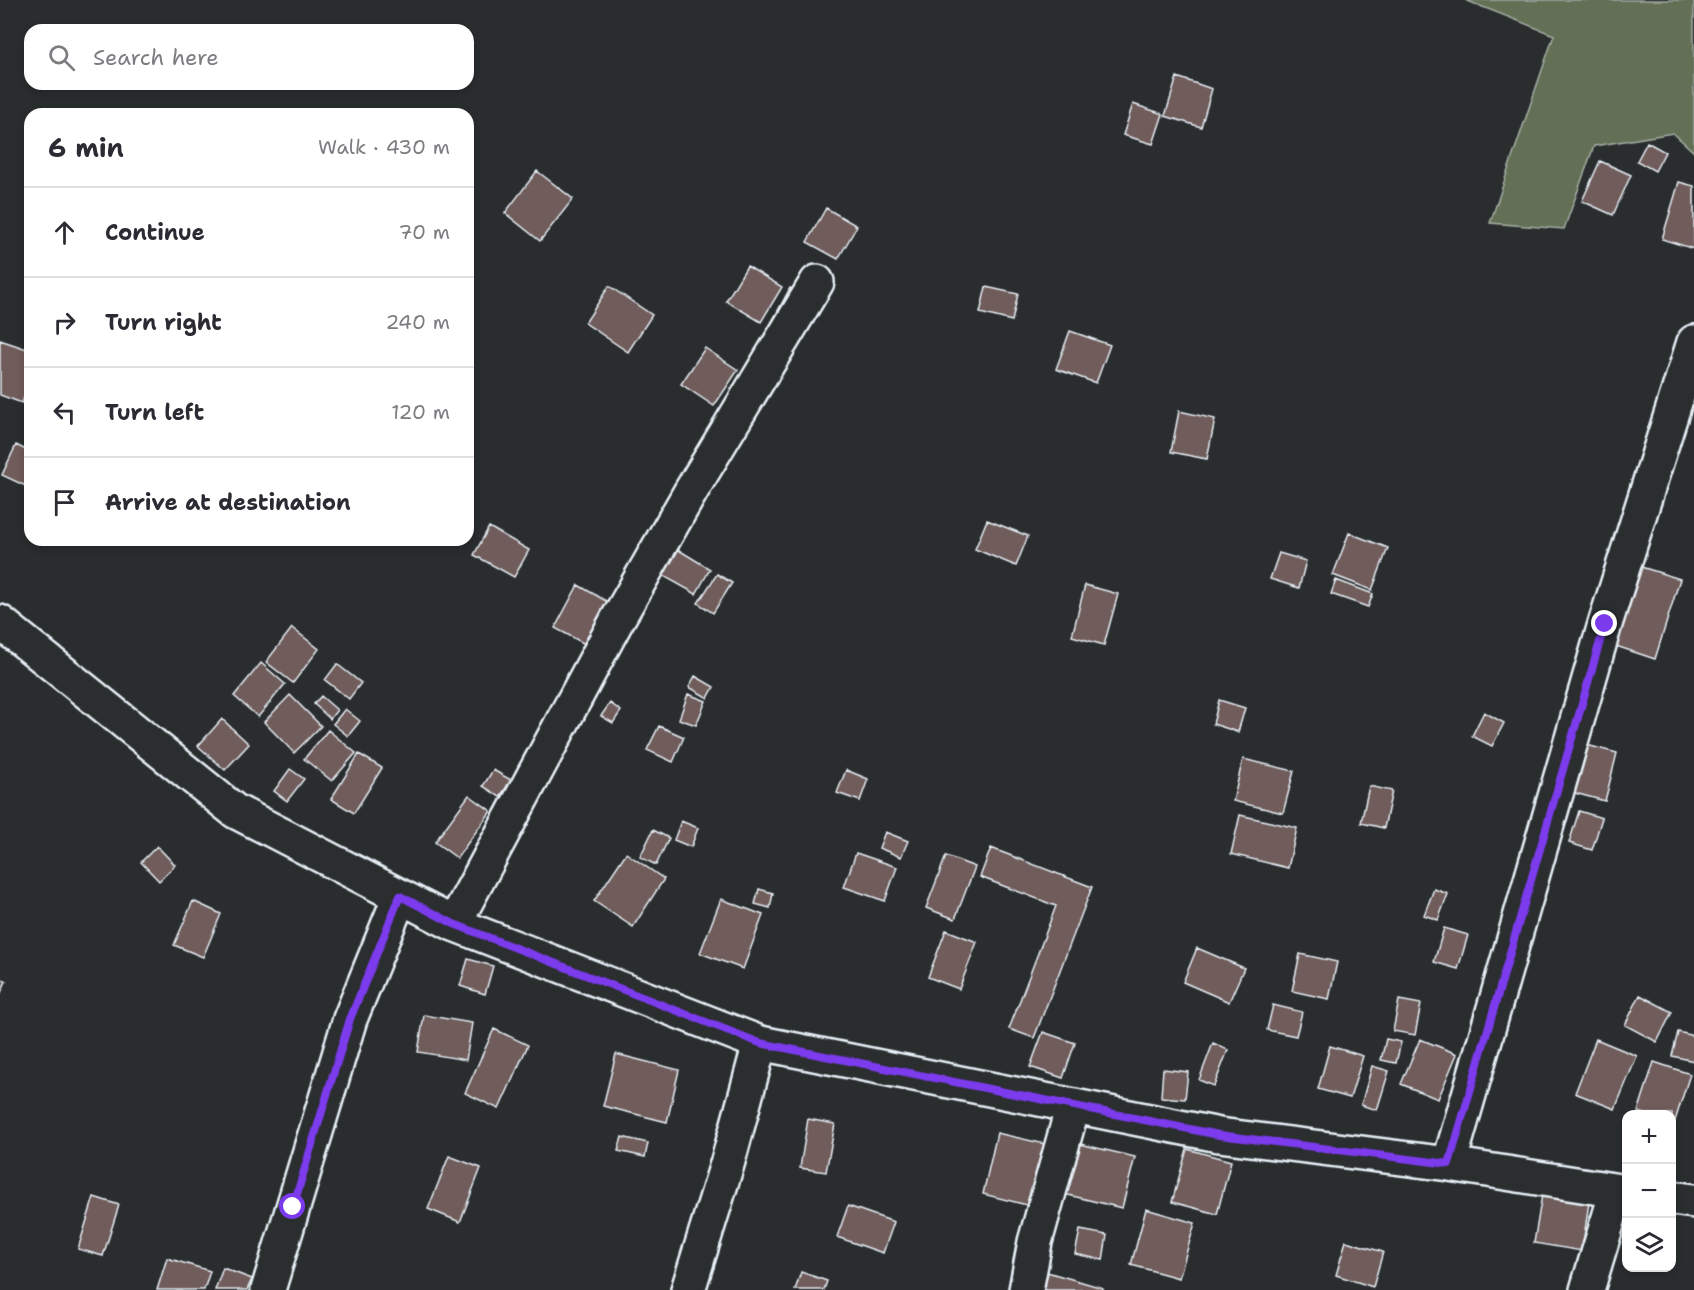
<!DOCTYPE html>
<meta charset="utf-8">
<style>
body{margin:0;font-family:"Shantell Sans",sans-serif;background:#f7f7f7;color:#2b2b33}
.controls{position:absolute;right:18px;bottom:18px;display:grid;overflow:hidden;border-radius:12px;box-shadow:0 3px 9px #0003}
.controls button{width:54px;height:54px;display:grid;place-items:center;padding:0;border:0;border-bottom:2px solid #e1e1e2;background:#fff;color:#2b2b33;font:30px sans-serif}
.stop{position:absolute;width:18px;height:18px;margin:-14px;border:4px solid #7c3aed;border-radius:50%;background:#fff}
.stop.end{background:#7c3aed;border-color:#fff;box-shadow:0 2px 6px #0008}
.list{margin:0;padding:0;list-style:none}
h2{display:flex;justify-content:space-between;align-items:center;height:78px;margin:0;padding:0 24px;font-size:26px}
h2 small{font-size:20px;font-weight:400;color:#7c7c81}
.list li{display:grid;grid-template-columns:39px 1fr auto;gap:18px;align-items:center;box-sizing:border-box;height:90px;padding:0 24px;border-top:2px solid #e1e1e2}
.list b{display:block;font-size:22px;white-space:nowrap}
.list em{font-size:20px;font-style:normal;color:#7c7c81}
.icon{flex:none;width:33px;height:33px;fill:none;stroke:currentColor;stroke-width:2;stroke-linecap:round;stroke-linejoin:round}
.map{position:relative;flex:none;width:1694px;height:1290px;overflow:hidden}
.search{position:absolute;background:#fff;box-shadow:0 3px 9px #0003;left:24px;top:24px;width:450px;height:66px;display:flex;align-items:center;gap:15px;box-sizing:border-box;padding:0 21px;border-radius:18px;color:#7c7c81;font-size:22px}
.panel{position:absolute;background:#fff;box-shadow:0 3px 9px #0003;left:24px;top:108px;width:450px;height:438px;border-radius:18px}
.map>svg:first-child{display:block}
.green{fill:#636f56;stroke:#a6b0a7;stroke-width:1.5}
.building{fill:#6f5c5a;stroke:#e8f1f8;stroke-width:1.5}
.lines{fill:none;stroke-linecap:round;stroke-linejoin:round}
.minor-casing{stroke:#e8f1f8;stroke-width:38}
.minor{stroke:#2a2d2e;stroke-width:33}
.route{stroke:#7c3aed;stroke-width:8}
</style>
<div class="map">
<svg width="1694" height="1290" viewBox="0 0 1694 1290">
<rect width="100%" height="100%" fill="#2a2d2e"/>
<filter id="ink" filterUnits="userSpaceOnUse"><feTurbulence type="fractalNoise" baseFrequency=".0167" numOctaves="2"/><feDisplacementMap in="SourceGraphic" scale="12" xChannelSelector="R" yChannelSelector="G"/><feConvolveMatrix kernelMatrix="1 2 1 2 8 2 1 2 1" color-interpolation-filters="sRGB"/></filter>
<g filter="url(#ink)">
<!-- green -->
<path class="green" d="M1465,0H1694V152L1673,133L1594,146L1564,229L1490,223L1554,35Z"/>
<!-- building -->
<path class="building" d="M1177,77L1212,89L1201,127L1165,116Z
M1133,104L1163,114L1153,144L1123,135Z
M1647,142L1665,152L1655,171L1637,161Z
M1600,161L1631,175L1613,215L1582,201Z
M537,171L573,199L540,241L505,213Z
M1679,182L1694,186V249L1662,239Z
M826,208L857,226L838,259L807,242Z
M747,266L782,287L761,322L726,301Z
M609,286L652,315L628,352L585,323Z
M986,287L1018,294L1012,321L980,313Z
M790,288L800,294L780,329L771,324Z
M1070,331L1110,345L1096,383L1056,369Z
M0,340L30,350V380L22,403L0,395Z
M705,348L738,370L714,406L681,384Z
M1179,411L1215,419L1207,459L1171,452Z
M16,445L30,452V488L2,475Z
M987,520L1028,536L1016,566L975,549Z
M489,527L529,550L514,577L474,555Z
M1349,533L1388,548L1372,590L1333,575Z
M677,549L710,569L696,594L662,575Z
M1279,553L1306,561L1299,588L1270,579Z
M1638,566L1680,579L1655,659L1613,645Z
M717,574L732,583L713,613L698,603Z
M1336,580L1373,594L1368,607L1331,594Z
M578,585L608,602L585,644L555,628Z
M1085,585L1118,594L1104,645L1072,636Z
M292,628L319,649L293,683L266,662Z
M261,663L285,684L258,717L234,696Z
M337,664L361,683L349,699L325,680Z
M695,676L714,687L708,698L689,687Z
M688,694L706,701L696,725L679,719Z
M290,695L321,726L294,753L264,722Z
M321,696L337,710L330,719L314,704Z
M1219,700L1245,708L1238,732L1213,724Z
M610,703L621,711L613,723L601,716Z
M345,709L360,721L348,736L333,724Z
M1484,712L1504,723L1492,746L1472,736Z
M222,719L249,744L225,770L198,746Z
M659,726L684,737L673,762L647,750Z
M328,730L356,753L332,781L304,759Z
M1579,743L1617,753L1605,801L1567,791Z
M359,754L382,768L354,813L331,799Z
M1243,759L1294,771L1283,813L1233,801Z
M290,769L304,779L287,801L274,791Z
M493,770L511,780L500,797L483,786Z
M846,770L868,779L860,801L837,793Z
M1369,786L1392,791L1384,828L1361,823Z
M469,795L491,811L457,858L435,842Z
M1579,811L1602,818L1592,850L1569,843Z
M1240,815L1297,828L1288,868L1231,854Z
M681,821L698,828L691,847L674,840Z
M653,830L669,838L656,865L640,857Z
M885,832L908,841L901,857L879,848Z
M157,846L175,865L159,881L141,862Z
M991,848L1092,887L1034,1038L1009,1029L1056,906L980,877Z
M626,853L664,879L633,927L594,901Z
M856,853L897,867L885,901L844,887Z
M946,856L975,867L955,919L926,908Z
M759,889L773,893L770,908L755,904Z
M1434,889L1448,894L1438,920L1424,915Z
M721,899L763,915L743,969L700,953Z
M193,901L221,914L203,957L174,945Z
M1444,928L1468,935L1458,969L1434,962Z
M946,930L977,942L959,989L928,977Z
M1197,948L1244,968L1229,1002L1183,982Z
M1300,954L1337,962L1329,999L1292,991Z
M468,959L493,966L485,994L460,986Z
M0,978L6,981L0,995Z
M1640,995L1672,1012L1657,1042L1625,1025Z
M1399,1000L1421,1004L1415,1035L1393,1031Z
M1273,1005L1302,1012L1296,1036L1267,1030Z
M424,1015L472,1023L466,1060L418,1052Z
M494,1029L528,1045L499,1109L465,1093Z
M1043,1032L1075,1043L1063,1078L1030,1067Z
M1678,1032L1694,1036V1061L1672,1056Z
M1386,1039L1401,1042L1396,1063L1381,1060Z
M1420,1039L1457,1054L1438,1099L1401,1084Z
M1596,1039L1637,1056L1615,1109L1575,1093Z
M1213,1043L1228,1050L1214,1086L1199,1080Z
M1330,1046L1363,1056L1350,1098L1318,1089Z
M616,1054L679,1070L667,1122L603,1106Z
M1654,1062L1690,1074L1674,1124L1672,1123V1114H1646L1638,1112Z
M1372,1066L1389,1071L1377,1110L1361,1105Z
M1163,1069L1188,1072L1185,1099L1161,1097Z
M808,1119L835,1124L826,1172L800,1168Z
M997,1133L1045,1144L1031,1206L983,1194Z
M622,1137L648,1143L645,1157L618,1151Z
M1076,1143L1135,1157L1122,1208L1064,1194Z
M1187,1149L1231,1161L1217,1214L1172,1202Z
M449,1156L481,1168L460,1222L428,1209Z
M1542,1195L1589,1202L1582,1251L1534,1243Z
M94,1197L119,1205L103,1256L78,1249Z
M848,1206L894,1222L883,1253L837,1237Z
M1146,1209L1195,1223L1179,1278L1131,1265Z
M1080,1230L1107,1235L1103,1260L1075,1254Z
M1346,1241L1383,1252L1373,1287L1336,1275Z
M167,1258L210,1271L204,1290H157Z
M223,1268L252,1279L247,1290H215Z
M801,1272L827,1281L824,1290H795Z
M1047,1272L1103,1288V1290H1042Z"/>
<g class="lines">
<!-- minor casing -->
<g class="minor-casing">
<path id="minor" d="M0,622L235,811L454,924L760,1043L1219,1135L1449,1164L1626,1192
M454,924L616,622L691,491L817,282
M1449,1164L1605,624L1694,342
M1672,1198L1694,1201
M268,1290L350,1019L400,896
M688,1290L728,1161L760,1043
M1026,1290L1035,1242L1073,1106
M1587,1290L1617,1191"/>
</g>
<!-- minor -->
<use href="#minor" class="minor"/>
</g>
</g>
<g class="lines" filter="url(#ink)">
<!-- route -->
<path class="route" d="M293,1207L350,1019L400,896L454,924L760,1043L1219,1135L1449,1164L1605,624"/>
</g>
</svg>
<div class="controls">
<button>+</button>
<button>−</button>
<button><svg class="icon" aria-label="layers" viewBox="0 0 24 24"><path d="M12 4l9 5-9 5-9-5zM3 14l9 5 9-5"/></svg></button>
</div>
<div class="stop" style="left:293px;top:1207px"></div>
<div class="stop end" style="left:1605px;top:624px"></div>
<div class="search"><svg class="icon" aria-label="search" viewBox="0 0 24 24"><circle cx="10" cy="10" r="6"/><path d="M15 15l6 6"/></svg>Search here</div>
<section class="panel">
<h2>6 min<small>Walk · 430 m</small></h2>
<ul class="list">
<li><svg class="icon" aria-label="ahead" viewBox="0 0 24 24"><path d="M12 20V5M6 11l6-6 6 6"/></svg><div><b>Continue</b></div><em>70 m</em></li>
<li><svg class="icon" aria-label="right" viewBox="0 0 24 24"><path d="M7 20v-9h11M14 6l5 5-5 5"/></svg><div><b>Turn right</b></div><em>240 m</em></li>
<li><svg class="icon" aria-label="left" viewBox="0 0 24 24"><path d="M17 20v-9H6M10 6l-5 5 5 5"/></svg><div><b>Turn left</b></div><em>120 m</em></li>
<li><svg class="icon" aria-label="arrive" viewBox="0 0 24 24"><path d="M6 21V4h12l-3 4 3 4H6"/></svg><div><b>Arrive at destination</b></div></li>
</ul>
</section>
</div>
